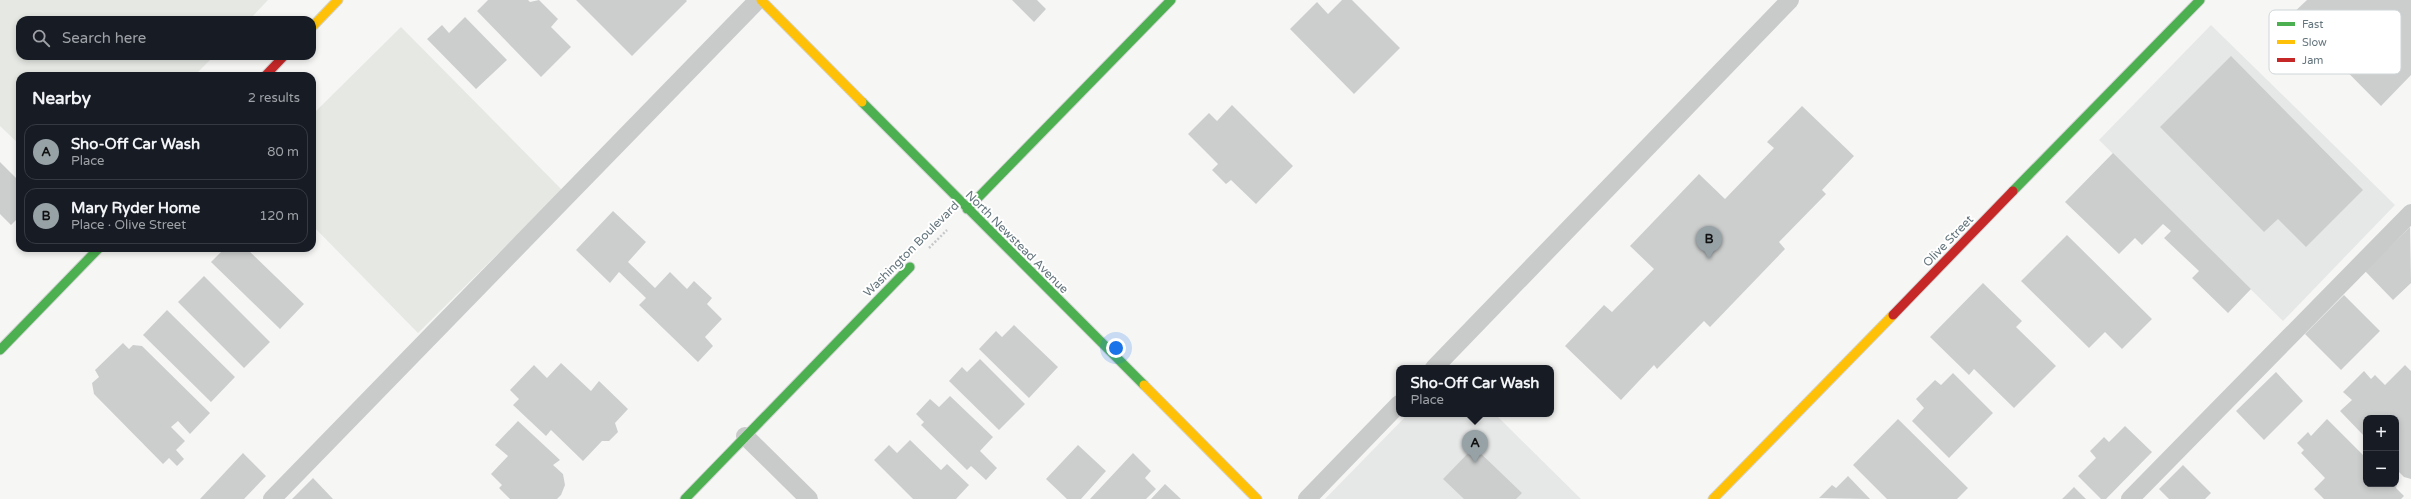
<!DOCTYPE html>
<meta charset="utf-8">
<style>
body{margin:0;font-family:"Varela Round",sans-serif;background:#20242c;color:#f1f3f6}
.controls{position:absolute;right:12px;bottom:12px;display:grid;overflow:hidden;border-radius:8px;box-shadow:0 2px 6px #0003}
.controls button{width:36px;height:36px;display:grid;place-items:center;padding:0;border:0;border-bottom:1px solid #363941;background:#171b24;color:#f1f3f6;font:20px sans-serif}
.you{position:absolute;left:1116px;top:348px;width:14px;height:14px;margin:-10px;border:3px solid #fff;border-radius:50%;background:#1a73e8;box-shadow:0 0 0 6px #1a73e833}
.badge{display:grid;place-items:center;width:26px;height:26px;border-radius:50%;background:#97a2a7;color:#111;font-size:13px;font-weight:700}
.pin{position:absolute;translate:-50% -33px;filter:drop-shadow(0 1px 2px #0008)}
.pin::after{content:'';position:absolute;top:21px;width:14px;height:12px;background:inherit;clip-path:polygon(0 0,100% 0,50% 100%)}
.popup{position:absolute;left:1396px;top:365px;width:158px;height:52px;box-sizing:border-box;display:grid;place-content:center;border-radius:8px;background:#171b24;filter:drop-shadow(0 1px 3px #0005);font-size:13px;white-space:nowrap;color:#9ea1a6}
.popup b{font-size:15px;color:#f1f3f6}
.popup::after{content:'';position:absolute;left:50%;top:100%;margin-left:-8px;border:8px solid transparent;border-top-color:#171b24}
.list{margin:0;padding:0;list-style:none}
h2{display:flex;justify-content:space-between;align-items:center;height:52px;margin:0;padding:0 16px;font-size:17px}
h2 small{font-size:13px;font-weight:400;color:#9ea1a6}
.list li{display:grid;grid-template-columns:26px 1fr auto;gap:12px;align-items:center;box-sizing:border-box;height:56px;margin:0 8px 8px;padding:0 8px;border:1px solid #363941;border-radius:12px}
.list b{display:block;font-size:15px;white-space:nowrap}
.list p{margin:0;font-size:13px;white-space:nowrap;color:#9ea1a6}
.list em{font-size:13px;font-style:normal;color:#9ea1a6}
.icon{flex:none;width:22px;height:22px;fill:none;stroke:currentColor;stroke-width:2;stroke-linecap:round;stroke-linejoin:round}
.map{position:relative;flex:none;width:2411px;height:499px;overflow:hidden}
.search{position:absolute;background:#171b24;box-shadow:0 2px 6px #0003;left:16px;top:16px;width:300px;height:44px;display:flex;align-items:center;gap:10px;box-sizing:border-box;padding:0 14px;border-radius:12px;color:#9ea1a6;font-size:15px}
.panel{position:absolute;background:#171b24;box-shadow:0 2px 6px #0003;left:16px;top:72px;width:300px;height:180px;border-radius:12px}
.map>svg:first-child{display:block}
.built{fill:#e6e8e7}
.green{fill:#e5e8e3}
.building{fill:#cccece}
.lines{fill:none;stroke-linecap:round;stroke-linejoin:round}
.fast-casing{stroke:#d2d3d3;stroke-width:11}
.slow-casing{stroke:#d2d3d3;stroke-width:11}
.jam-casing{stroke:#d2d3d3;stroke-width:11}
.path{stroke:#c6c8c9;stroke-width:2.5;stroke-dasharray:2 2;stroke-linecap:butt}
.lane{stroke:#c9caca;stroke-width:18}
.fast{stroke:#4caf50;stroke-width:9}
.slow{stroke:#ffc107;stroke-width:9}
.jam{stroke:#c62828;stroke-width:9}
.labels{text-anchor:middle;stroke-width:4;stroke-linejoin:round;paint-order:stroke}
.street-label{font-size:12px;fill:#64757d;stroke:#fff}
.key{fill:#fff;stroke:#d0d6d8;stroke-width:1}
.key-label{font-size:11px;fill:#64757d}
</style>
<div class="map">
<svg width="2411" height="499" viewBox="0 0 2411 499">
<rect width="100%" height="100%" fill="#f6f6f5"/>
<!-- built -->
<path class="built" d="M2211,25L2395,205L2283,321L2099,140Z
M1408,414H1495L1581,499H1325Z"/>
<!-- green -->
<path class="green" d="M0,0H268L249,20H20V56H214L194,76H20V145L0,126Z
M401,27L562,190L418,333L312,225V115Z"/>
<!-- building -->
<path class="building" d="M488,0H528L530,2L539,0L558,19L551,27L571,47L541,77L477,11Z
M576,0H686L687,1L632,56Z
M1012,0H1037L1046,9L1034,22Z
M1342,0H1352L1400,48L1354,94L1290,29L1317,2L1328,14Z
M2307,0H2411V75L2381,106L2291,15Z
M465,17L507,60L476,89L427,39L442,25L449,33Z
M2231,56L2363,190L2306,247L2278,219L2264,232L2160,127Z
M1232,105L1293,166L1256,204L1231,180L1226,184L1212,170L1218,164L1188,134L1209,113L1217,121Z
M1802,106L1854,156L1822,190L1826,194L1779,242L1785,249L1710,327L1704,321L1657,369L1654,365L1621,400L1565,346L1604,305L1612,312L1654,269L1630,246L1699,174L1725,199L1774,148L1767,142Z
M2113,153L2251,289L2228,313L2192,278L2199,271L2164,238L2171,231L2163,224L2142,245L2135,238L2119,254L2065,202Z
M0,162L20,182V216L11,225L0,214Z
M613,211L646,242L628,262L655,288L670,272L687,289L694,281L712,298L707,304L722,319L705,337L713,346L698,362L639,305L646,298L619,272L610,283L576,250Z
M2410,227L2411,283L2393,300L2365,271Z
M2067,235L2152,319L2122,349L2105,332L2089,348L2021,281Z
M225,248H246L304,304L280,329L211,262Z
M204,276L270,342L244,368L178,302Z
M1983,283L2022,321L2016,327L2056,366L2014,408L1974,369L1969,375L1930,337Z
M2344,295L2380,331L2341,370L2305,334Z
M167,310L235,377L211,402L143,335Z
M1014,325L1058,367L1029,398L979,349L996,331L1002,337Z
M123,343L129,349L133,345L142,346L210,413L190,434L178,421L171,427L185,441L176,450L184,459L177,466L169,458L163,464L94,394L92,383L99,377L95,370Z
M980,359L1025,404L999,430L949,381L962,367L967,372Z
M561,363L591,391L599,381L628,409L615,423L618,432L609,441H602L583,461L551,430L546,436L513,405L519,399L510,390L534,365L547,378Z
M2405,365L2411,371V479L2404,477L2396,469V418H2366V438L2340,411L2352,400L2343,392L2364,371L2371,379L2375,375L2385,385Z
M2276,372L2303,401L2264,440L2236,411Z
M1953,373L1993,413L1949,458L1912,421L1924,408L1916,399L1935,380L1941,385Z
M950,396L993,437L980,451L997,468L986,480L971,466L967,470L921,425L924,422L916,414L930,399L939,407Z
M1898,419L1968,488L1957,499H1887L1853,465Z
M2327,419L2366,458V484H2396V479L2398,481L2396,488L2404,496L2401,499H2324L2314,489L2325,478L2301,453L2304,450L2297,443L2308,432L2311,436Z
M518,421L560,460L553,465L563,474L565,485L561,495L557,499H510L499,488L502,485L491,474L508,456L495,445Z
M2125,426L2152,452L2106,499H2101L2078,476L2096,458L2090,451L2104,437L2109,442Z
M910,440L941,470L947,464L969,485L956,499H913L874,460L889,445L897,453Z
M1078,445L1106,471L1081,499H1067L1046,479Z
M1474,447L1522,493L1516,499H1464L1443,479Z
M243,453L266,476L244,499H200Z
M1133,453L1151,471L1145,478L1156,489L1146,499H1090Z
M2183,465L2211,493L2205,499H2169L2159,489Z
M1848,476L1870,499L1819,498L1832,485L1836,488Z
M313,478L333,499H292Z
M1165,484L1181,499H1151Z
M2074,487L2086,499H2062Z"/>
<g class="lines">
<!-- fast casing -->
<g class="fast-casing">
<path id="fast" d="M862,102L1144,385
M2013,191L2200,0
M967,209L1171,0
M0,350L99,248
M685,499L910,267"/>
</g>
<!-- slow casing -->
<g class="slow-casing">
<path id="slow" d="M761,0L862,102
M312,27L338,0
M1144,385L1257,499
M1713,499L1893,315"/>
</g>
<!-- jam casing -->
<g class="jam-casing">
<path id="jam" d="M265,76L284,56
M1893,315L2013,191"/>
</g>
<!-- path -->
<path class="path" d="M929,248L947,230"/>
<!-- lane -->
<path class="lane" d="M1434,368L1790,0
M745,436L809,499
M272,499L758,0
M1307,499L1399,404
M2130,499L2411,213"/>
<!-- fast -->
<use href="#fast" class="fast"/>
<!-- slow -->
<use href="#slow" class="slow"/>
<!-- jam -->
<use href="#jam" class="jam"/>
</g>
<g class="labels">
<!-- street labels -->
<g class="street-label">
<text transform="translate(1948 241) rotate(-46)" y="4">Olive Street</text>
<text transform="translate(1017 242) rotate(45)" y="4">North Newstead Avenue</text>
<text transform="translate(911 249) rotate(-45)" y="4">Washington Boulevard</text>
</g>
</g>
<!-- legend -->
<rect x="2269" y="10" width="132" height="64" rx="6" class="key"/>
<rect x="2277" y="22" width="18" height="4" fill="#4caf50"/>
<rect x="2277" y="40" width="18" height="4" fill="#ffc107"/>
<rect x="2277" y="58" width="18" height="4" fill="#c62828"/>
<g class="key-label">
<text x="2302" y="28">Fast</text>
<text x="2302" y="46">Slow</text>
<text x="2302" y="64">Jam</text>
</g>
</svg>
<div class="controls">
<button>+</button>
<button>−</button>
</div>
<div class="you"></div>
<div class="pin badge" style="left:1475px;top:463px">A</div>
<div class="popup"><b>Sho-Off Car Wash</b>Place</div>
<div class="pin badge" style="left:1709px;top:259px">B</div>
<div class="search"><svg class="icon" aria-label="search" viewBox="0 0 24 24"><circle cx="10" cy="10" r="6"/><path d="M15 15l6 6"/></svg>Search here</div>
<section class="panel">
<h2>Nearby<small>2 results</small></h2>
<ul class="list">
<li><span class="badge">A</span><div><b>Sho-Off Car Wash</b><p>Place</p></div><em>80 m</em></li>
<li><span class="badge">B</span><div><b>Mary Ryder Home</b><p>Place · Olive Street</p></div><em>120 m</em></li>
</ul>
</section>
</div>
